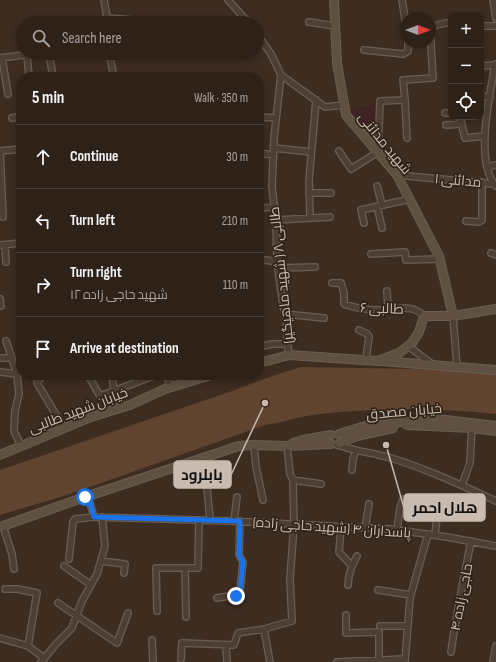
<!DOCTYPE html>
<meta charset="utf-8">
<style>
body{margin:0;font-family:"Sofia Sans Condensed",Cairo,sans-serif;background:#3a2e25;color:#f1f3f6}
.controls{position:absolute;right:12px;top:12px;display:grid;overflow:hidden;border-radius:8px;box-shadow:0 2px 6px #0003}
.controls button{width:36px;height:36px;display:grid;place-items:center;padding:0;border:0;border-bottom:1px solid #493e37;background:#2e2118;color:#f1f3f6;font:20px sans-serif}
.compass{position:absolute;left:400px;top:12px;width:36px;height:36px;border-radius:50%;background:#2e2118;box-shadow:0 2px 6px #0003;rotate:90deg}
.stop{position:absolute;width:12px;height:12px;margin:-9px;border:3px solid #1a73e8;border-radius:50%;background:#fff}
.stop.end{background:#1a73e8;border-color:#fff;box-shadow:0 1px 4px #0008}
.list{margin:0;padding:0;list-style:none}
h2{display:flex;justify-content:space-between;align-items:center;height:52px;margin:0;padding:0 16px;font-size:17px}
h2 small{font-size:13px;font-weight:400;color:#a7a3a2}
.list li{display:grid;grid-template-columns:26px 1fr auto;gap:12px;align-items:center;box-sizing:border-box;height:64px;padding:0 16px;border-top:1px solid #493e37}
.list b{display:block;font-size:15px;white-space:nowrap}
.list p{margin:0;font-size:13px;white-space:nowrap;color:#a7a3a2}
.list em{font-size:13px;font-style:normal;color:#a7a3a2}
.icon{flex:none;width:22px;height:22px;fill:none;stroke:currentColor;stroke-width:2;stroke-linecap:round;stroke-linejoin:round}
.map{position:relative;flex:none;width:496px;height:662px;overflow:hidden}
.search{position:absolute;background:#2e2118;box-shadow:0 2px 6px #0003;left:16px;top:16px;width:248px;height:44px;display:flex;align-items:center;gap:10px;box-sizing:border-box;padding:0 14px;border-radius:22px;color:#a7a3a2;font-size:15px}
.panel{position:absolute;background:#2e2118;box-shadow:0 2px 6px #0003;left:16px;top:72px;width:248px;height:308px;border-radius:16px}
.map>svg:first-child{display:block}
.green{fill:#402325}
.water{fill:#61442f}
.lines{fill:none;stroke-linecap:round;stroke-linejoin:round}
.street-casing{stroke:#6a5d52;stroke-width:8}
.secondary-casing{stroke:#6a5d52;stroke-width:10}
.street{stroke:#4d3f34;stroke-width:5.5}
.secondary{stroke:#605042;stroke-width:8}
.route{stroke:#1a73e8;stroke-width:5}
.labels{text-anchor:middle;stroke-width:3.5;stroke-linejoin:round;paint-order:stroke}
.street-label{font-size:14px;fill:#c9bbaf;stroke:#312419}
.leader{fill:none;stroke:#c9bbaf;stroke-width:1.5}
.callout-dot{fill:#c9bbaf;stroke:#312419;stroke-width:1.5}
.callout{fill:#c9bbaf;stroke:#c9bbaf;stroke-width:1.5}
.callout-label{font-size:15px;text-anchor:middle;font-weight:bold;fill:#111}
</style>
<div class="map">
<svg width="496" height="662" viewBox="0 0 496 662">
<rect width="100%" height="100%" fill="#3d2c20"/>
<!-- green -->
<path class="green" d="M376,104L374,139L350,109Z"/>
<!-- water -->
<path class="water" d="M301,367L417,369L496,373V414C437,408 371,408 313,415C296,417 282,423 265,425L67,495L0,515V470L232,391L275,375Z"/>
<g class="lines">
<!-- street casing -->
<g class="street-casing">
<path id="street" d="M104,0L108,23
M228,0L249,23
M402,0L406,25
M493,0L496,18
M107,18L133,20
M309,22L335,26
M481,26H496
M430,27L445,23H451
M257,34L271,54L281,75L325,107L344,105
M364,50L403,54L408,51V42
M49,53L53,77
M52,53L62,56L80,53
M109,53L114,77
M27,55L29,77
M0,58L39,53
M2,58L8,94
M495,65C490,95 474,162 496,186
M481,66L495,65L496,64
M281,75L274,138L272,187L276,220L277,262L283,305L286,318L288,348L289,355
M481,96L490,97
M405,100L407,138
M445,113H451
M259,117L276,118
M460,117L465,138L485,136
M12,118L21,116
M446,125L462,124
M274,148L311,152
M0,151L3,217
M0,151L21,149
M339,151L351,169L378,152L380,101L405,100L403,80L433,78L430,30
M259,153L273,155
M487,167L496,165
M397,175L494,184
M377,186L382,205
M309,193H331
M377,206L382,228
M259,208L274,207
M310,217L309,181L316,100
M276,220L330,217
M466,221L479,222L482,220V182
M364,223L361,210L410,199
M0,245L21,243
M5,245L6,262
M491,253L496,255
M371,254L405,252L406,260L440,259
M259,261L266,260L277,262
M278,268L315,267
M332,283H341L344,293V304C355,308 366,310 379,310C394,310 413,303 424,316
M387,291L388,309
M0,299L1,306
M285,314L324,318
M453,316L457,366
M359,330L367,334L369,336L366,360
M6,341L17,374L19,394L15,411L14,431L21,446
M408,346L432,364
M259,347L272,344H287
M0,358H11
M0,372L17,374
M43,375L37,383L64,428
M88,375L100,396L156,375
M112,375L114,392L123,407
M167,375L170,388
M254,445L256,467L263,500
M337,445C355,451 373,453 391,458C427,469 461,485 496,501
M193,461L207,487L210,520
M352,470L353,459L356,450
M293,480L321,484
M462,485L470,463L472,425
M85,497L90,503L94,517L230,521L390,529L447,537L496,546
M234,521L237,497
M3,526L12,554L14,569
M341,527L339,552L352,566L357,556
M365,528L369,504
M397,530L400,508L403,499
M435,535L437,517
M69,559L73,522L75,519L94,517
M101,561L125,564L124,573
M64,566L91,585
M185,568L186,617
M348,585L349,576L352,566
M5,589H17L37,593L28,646
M378,590L411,595
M217,598L236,595L240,591L243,562L239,555L240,521
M58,603L117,643L128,613
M157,611L156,568H198L199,520
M346,615V633L379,632V662
M380,626H408
M264,629L270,662
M0,638L28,646L44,658
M152,640L153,662
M226,645L227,662
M451,652C456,615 464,578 471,541
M181,659L182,643L234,645L238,633L264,629L292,621L290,579L294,524L293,480L290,474L287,446
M41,662L56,644L72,628L82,601L97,574L105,546L102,517
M337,662L405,659
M405,662L410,598L428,534
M493,662L496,646"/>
</g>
<!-- secondary casing -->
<g class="secondary-casing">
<path id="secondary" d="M334,0L337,63L346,115L397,175L439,256L453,316
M381,361L496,370
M259,363L289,355L378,361L399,353L412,343L419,332L424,316H453L496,309
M407,425L472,428L496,431
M339,434L369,425L437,419L496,426
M293,443L303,440L331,435
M340,443L357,436L393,428
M0,455L91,417L130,405L165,389L211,375
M0,527L85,497L239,446L254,445L287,446L331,444"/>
</g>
<!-- street -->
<use href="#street" class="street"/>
<!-- secondary -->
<use href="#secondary" class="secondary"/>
</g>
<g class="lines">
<!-- route -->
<path class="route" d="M85,497L90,503L94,517L240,521L239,555L243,562L240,591L236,596"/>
</g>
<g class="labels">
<!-- street labels -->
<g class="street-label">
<text transform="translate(385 143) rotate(51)" y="5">شهید مدائنی</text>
<text transform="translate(458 180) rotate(5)" y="5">مدائنی ۱</text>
<text transform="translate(281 275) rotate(-96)" y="5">طالبی ۸ ( شهید ماهیگیر)</text>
<text transform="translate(382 308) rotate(2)" y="5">طالبی ۶</text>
<text transform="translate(78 410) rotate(-21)" y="5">خیابان شهید طالبی</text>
<text transform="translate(404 411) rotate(-5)" y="5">خیابان مصدق</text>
<text transform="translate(332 527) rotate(4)" y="5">پاسداران ۴ (شهید حاجی زاده)</text>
<text transform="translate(461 597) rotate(-79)" y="5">حاجی زاده ۴</text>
</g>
</g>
<!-- callouts -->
<path class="leader" d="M265 403L231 475M386 445L404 508"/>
<g class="callout-dot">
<circle cx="265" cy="403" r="4"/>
<circle cx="386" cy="445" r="4"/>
</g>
<g class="callout">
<rect x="174" y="461" width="57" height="27" rx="4"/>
<rect x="404" y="494" width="81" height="27" rx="4"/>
</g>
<g class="callout-label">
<text x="202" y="480">بابلرود</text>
<text x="445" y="513">هلال احمر</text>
</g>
</svg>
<div class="controls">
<button>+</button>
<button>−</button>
<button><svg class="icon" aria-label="locate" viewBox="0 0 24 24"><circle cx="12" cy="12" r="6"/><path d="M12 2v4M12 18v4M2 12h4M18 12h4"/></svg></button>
</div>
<svg class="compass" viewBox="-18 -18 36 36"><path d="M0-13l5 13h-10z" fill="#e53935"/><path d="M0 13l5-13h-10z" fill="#a7a3a2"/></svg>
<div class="stop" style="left:85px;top:497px"></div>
<div class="stop end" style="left:236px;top:596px"></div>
<div class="search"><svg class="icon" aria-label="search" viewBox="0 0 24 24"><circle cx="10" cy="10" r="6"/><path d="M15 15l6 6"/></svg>Search here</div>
<section class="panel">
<h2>5 min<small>Walk · 350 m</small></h2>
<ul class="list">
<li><svg class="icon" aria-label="ahead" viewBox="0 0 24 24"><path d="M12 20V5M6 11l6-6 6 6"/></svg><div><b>Continue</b></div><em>30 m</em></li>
<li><svg class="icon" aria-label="left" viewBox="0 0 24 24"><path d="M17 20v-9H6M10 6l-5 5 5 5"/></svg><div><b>Turn left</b></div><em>210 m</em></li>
<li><svg class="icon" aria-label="right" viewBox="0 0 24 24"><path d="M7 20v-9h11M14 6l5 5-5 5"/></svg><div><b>Turn right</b><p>شهید حاجی زاده ۱۲</p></div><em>110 m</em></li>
<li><svg class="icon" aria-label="arrive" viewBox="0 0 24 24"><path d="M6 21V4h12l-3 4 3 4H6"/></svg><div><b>Arrive at destination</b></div></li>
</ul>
</section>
</div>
